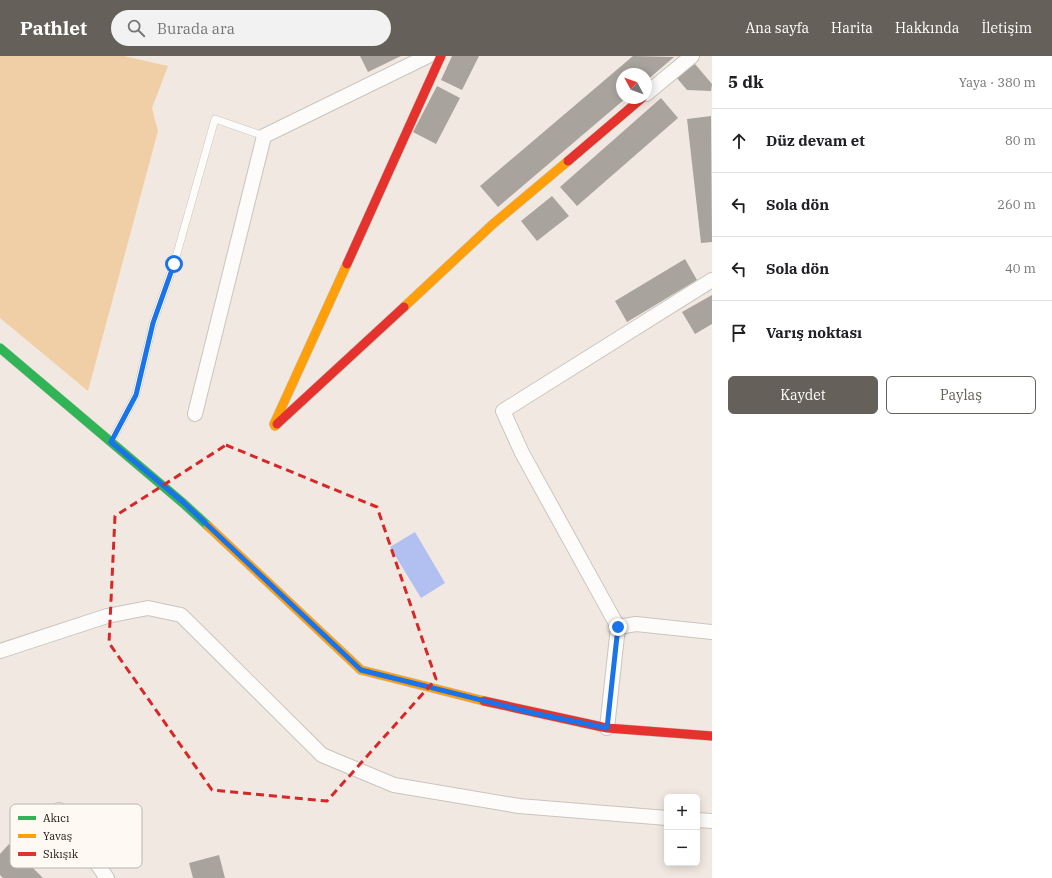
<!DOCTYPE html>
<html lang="tr">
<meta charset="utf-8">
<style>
body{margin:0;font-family:"IBM Plex Serif",serif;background:#f2f2f2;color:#202124}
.controls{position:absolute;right:12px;bottom:12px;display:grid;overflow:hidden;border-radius:6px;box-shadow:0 2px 10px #0003}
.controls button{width:36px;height:36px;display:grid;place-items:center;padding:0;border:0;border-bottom:1px solid #e0e0e0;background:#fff;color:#202124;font:20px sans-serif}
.compass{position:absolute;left:616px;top:12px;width:36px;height:36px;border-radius:50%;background:#fff;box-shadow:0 2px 10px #0003;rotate:311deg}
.stop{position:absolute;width:12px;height:12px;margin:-9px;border:3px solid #1a73e8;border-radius:50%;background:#fff}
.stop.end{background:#1a73e8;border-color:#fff;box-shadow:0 1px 4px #0008}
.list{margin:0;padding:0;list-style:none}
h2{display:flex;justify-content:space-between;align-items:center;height:52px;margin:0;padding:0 16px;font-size:17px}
h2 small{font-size:13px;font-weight:400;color:#757577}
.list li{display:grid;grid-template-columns:26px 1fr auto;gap:12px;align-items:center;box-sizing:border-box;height:64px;padding:0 16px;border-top:1px solid #e0e0e0}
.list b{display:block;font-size:15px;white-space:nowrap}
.list em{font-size:13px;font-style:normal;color:#757577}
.actions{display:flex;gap:8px;padding:12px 16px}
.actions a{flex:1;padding:9px 0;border:1px solid #656059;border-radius:6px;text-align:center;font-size:14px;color:#656059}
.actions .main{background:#656059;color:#fff}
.icon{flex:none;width:22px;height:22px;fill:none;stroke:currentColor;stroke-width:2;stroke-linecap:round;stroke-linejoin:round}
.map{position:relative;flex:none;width:712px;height:822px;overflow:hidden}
header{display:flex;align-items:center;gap:24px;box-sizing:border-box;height:56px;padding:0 20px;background:#656059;color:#fff}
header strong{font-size:19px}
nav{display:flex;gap:22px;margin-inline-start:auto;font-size:14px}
.search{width:280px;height:36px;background:#f2f2f2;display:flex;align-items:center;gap:10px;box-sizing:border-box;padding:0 14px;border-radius:22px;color:#757577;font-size:15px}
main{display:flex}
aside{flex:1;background:#fff}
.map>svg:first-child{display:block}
.green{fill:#f1cfa6}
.water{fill:#b2c0f1}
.building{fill:#a9a39d}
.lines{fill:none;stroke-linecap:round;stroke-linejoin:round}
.lane-casing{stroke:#c9c4bd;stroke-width:8}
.street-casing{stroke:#c9c4bd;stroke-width:16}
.fast-casing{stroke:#c9c4bd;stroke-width:10}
.slow-casing{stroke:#c9c4bd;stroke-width:10}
.jam-casing{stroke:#c9c4bd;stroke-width:10}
.lane{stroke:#fdfcfa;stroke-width:7}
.street{stroke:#fdfcfa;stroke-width:14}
.fast{stroke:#30b455;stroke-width:9}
.slow{stroke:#ff9f0a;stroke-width:9}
.jam{stroke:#e5322d;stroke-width:9}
.route{stroke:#1a73e8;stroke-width:5}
.marked{fill:none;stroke:#d62828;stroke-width:3;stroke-dasharray:8 5;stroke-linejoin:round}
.key{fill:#fef9f2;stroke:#bab5ae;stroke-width:1}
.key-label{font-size:11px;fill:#1a1610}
</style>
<header>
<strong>Pathlet</strong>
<div class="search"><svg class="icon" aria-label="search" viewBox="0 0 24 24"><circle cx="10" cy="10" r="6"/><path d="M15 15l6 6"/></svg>Burada ara</div>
<nav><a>Ana sayfa</a><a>Harita</a><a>Hakkında</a><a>İletişim</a></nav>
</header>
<main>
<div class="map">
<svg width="712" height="822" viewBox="0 0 712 822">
<rect width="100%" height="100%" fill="#f1e9e1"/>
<!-- green -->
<path class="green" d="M0,0H124L168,10L152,52L158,75L88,335L0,262Z"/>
<!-- water -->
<path class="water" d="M415,476L445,527L421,542L390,491Z"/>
<!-- building -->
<path class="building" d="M360,0H401L368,16Z
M452,0H479L462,34L441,24Z
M633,0L674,1L646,25V18H622V42H626L498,151L480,130Z
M695,8L712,28L711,35L687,34L676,21Z
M437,30L460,42L436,88L413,76Z
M661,42L678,62L577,150L560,131Z
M711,60L712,186L701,187L687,63Z
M552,140L569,160L537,185L521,165Z
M685,203L697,224L627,266L615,245Z
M712,239V268L695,278L682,256Z
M9,788L43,822H3L0,819V798Z
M219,799L225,822H193L189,807Z"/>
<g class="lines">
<!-- lane casing -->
<g class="lane-casing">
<path id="lane" d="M112,384L136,339L153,267L174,208L215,63L264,80"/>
</g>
<!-- street casing -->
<g class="street-casing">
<path id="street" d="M646,38L692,0
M195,358L264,80L428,0
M618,571L636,568L712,576
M0,595L107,560L148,552L181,559L322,699L394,729L519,750L667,762
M607,672L618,571L522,397L503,355L712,224
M59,754L107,822
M697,764L712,765"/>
</g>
<!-- fast casing -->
<g class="fast-casing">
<path id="fast" d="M0,292L183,447L208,470"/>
</g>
<!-- slow casing -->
<g class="slow-casing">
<path id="slow" d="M404,251L493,168L568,105
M277,368L275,370L274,368L347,208
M208,470L361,614L484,645"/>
</g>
<!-- jam casing -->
<g class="jam-casing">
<path id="jam" d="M568,105L642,42
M347,208L441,0
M277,368L404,251
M484,645L607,672L712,680"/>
</g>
<!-- lane -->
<use href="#lane" class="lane"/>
<!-- street -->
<use href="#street" class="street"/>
<!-- fast -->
<use href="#fast" class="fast"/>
<!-- slow -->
<use href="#slow" class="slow"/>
<!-- jam -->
<use href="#jam" class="jam"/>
</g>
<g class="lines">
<!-- route -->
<path class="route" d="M174,208L153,267L136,339L111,386L183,446L361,614L533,657L607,672L618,571"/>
</g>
<!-- marked area -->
<path class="marked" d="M226,389L377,451L436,623L327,745L212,734L109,587L115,460Z"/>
<!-- legend -->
<rect x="10" y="748" width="132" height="64" rx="6" class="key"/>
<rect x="18" y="760" width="18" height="4" fill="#30b455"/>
<rect x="18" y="778" width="18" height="4" fill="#ff9f0a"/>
<rect x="18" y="796" width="18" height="4" fill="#e5322d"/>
<g class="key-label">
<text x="43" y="766">Akıcı</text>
<text x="43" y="784">Yavaş</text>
<text x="43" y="802">Sıkışık</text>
</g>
</svg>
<div class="controls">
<button>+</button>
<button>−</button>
</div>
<svg class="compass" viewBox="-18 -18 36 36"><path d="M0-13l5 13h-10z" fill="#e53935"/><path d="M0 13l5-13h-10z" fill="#757577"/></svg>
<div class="stop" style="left:174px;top:208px"></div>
<div class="stop end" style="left:618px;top:571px"></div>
</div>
<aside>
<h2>5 dk<small>Yaya · 380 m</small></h2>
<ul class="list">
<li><svg class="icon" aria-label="ahead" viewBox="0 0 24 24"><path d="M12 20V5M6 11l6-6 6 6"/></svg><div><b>Düz devam et</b></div><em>80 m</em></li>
<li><svg class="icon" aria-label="left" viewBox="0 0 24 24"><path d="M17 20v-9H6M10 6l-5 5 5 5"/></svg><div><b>Sola dön</b></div><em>260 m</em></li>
<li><svg class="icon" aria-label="left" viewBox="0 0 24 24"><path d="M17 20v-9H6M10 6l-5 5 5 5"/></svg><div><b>Sola dön</b></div><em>40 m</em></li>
<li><svg class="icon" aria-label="arrive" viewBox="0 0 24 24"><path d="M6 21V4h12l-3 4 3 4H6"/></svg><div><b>Varış noktası</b></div></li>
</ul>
<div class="actions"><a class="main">Kaydet</a><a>Paylaş</a></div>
</aside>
</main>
